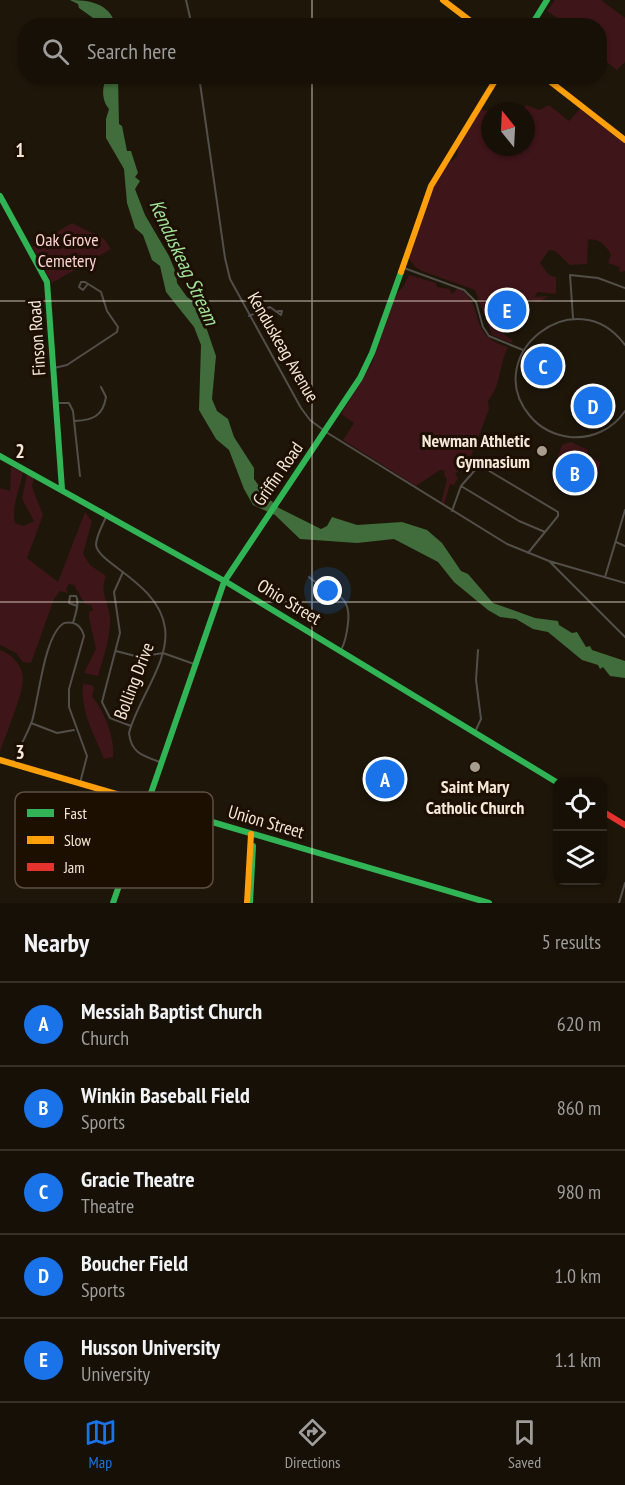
<!DOCTYPE html>
<style>
body{margin:0;font-family:"PT Sans Narrow",sans-serif;background:#231e15;color:#f1f3f6}
.controls{position:absolute;right:18px;bottom:18px;display:grid;overflow:hidden;border-radius:12px;box-shadow:0 2px 4px #0004}
.controls button{width:54px;height:54px;display:grid;place-items:center;padding:0;border:0;border-bottom:2px solid #353028;background:#161007;color:#f1f3f6;font:30px sans-serif}
.compass{position:absolute;left:481px;top:102px;width:54px;height:54px;border-radius:50%;background:#161007;box-shadow:0 2px 4px #0004;rotate:342deg}
.you{position:absolute;left:328px;top:591px;width:21px;height:21px;margin:-15px;border:4px solid #fff;border-radius:50%;background:#1a73e8;box-shadow:0 0 0 9px #1a73e833}
.badge{display:grid;place-items:center;width:39px;height:39px;border-radius:50%;background:#1a73e8;color:#fff;font-size:20px;font-weight:700}
.pin{position:absolute;translate:-50% -50%;border:3px solid #fff;box-shadow:0 2px 6px #0006}
.list{margin:0;padding:0;list-style:none}
h2{display:flex;justify-content:space-between;align-items:center;height:78px;margin:0;padding:0 24px;font-size:26px}
h2 small{font-size:20px;font-weight:400;color:#9e9d9b}
.list li{display:grid;grid-template-columns:39px 1fr auto;gap:18px;align-items:center;box-sizing:border-box;height:84px;padding:0 24px;border-top:2px solid #353028}
.list b{display:block;font-size:22px;white-space:nowrap}
.list p{margin:0;font-size:20px;white-space:nowrap;color:#9e9d9b}
.list em{font-size:20px;font-style:normal;color:#9e9d9b}
.icon{flex:none;width:33px;height:33px;fill:none;stroke:currentColor;stroke-width:2;stroke-linecap:round;stroke-linejoin:round}
.map{position:relative;flex:none;width:625px;height:903px;overflow:hidden}
.search{position:absolute;background:#161007;box-shadow:0 2px 4px #0004;left:18px;right:18px;top:18px;height:66px;display:flex;align-items:center;gap:15px;box-sizing:border-box;padding:0 21px;border-radius:24px;color:#9e9d9b;font-size:22px}
.sheet{height:498px;background:#161007}
nav{display:flex;justify-content:space-around;align-items:center;box-sizing:border-box;height:84px;border-top:2px solid #353028;background:#161007;font-size:16px;color:#9e9d9b}
nav a{display:grid;justify-items:center;gap:3px}
nav .on{color:#1a73e8}
.map>svg:first-child{display:block}
.green{fill:#3e1519}
.water{fill:#416c3b}
.lines{fill:none;stroke-linecap:round;stroke-linejoin:round}
.street{stroke:#524e4a;stroke-width:2}
.fast{stroke:#30b455;stroke-width:6}
.slow{stroke:#ff9f0a;stroke-width:6}
.jam{stroke:#e5322d;stroke-width:6}
.grid{fill:none;stroke:#f3e8d9;stroke-width:1.5;stroke-opacity:0.55}
.poi-dot{fill:#a89e90;stroke:#1d0f00;stroke-width:2}
.labels{text-anchor:middle;stroke-width:6;stroke-linejoin:round;paint-order:stroke}
.park-label{font-size:18px;fill:#ffd2d5;stroke:#1d0f00}
.street-label{font-size:18px;fill:#f3e8d9;stroke:#1d0f00}
.poi-label{font-size:18px;font-weight:bold;fill:#f3e8d9;stroke:#1d0f00;text-anchor:end}
.water-label{font-size:20px;font-style:italic;fill:#9fe397;stroke:#1d0f00}
.key{fill:#1d0f00;stroke:#5d5041;stroke-width:1.5}
.key-label{font-size:16px;fill:#f3e8d9}
.grid-label{font-size:20px;text-anchor:middle;font-weight:bold;fill:#f3e8d9;stroke:#1d0f00;stroke-width:6;stroke-linejoin:round;paint-order:stroke}
</style>
<div class="map">
<svg width="625" height="903" viewBox="0 0 625 903">
<rect width="100%" height="100%" fill="#1e1609"/>
<!-- green -->
<path class="green" d="M555,0H601L625,18V62L617,70L600,57V26L568,25L547,11Z
M526,105L539,110L549,105L569,121L580,109L625,143V271L619,272L620,267L608,263L611,254C604,244 601,240 588,239L587,264L570,265L555,251L549,250L540,263L549,275L556,277V294L538,292L534,297L549,296L539,302L530,300L501,332L513,341L512,343L492,335L475,290L422,271L415,267L408,257L420,219L438,175L457,156L458,143L480,110L490,111V147H526V111H522Z
M72,223L104,239L111,249L52,283L32,247Z
M409,275L436,283L437,287L449,289L452,294L458,288C488,306 465,335 508,347C499,365 501,386 488,401L489,409L470,459L455,474L458,478L454,485L450,484L444,505L441,503L447,479L444,475L445,471L440,470L416,486L343,440L354,423L341,414L372,363L396,293L403,287Z
M594,385L611,416L591,427L574,396Z
M571,442L588,450L586,456L600,462C598,477 591,487 577,492L551,480L560,461L557,459L562,445Z
M11,467L23,472C20,490 11,506 15,523L24,526L34,521L22,499L27,474L34,477L32,487L43,515L27,558L58,582L85,512L92,521L83,554L90,565L106,576C99,593 109,602 110,618C111,636 103,659 98,676L84,673L96,649L89,618V612L93,610L91,605L85,604L74,585L69,584L66,589L68,593L60,591L54,599L31,663L23,662L16,653L0,645V488L10,491Z
M0,650C11,653 23,666 23,678C23,695 6,734 0,752Z
M83,684L92,685L94,688L92,696C105,713 115,737 113,757L104,759C94,734 80,711 83,684Z"/>
<!-- water -->
<path class="water" d="M70,0C88,0 110,3 115,24L103,25L79,8L78,4Z
M107,77H118L119,124L122,126L127,151H131L138,173L135,177L140,181L135,189L145,215L169,256L176,273L177,283L187,297L196,303L206,327L216,356L212,399L217,411L228,419L234,437L254,468V479L266,496L279,508L321,529L327,526L332,517L357,525L402,522L427,530L442,543L461,571L468,574L493,603L535,618L558,621L559,625L572,633L577,632L586,647L590,646L592,650L625,661V678L610,676L603,667L600,669L598,665L582,660L548,632L533,629L516,619L500,617L488,610L454,582L438,562L394,539L357,543L300,539L275,515L253,505L244,489L229,450L216,439L199,410L201,345L194,327L166,292L160,266L152,260L143,235L135,228L127,203L124,169L106,138V119L109,109C101,100 102,86 107,77Z"/>
<g class="lines">
<!-- street -->
<path class="street" d="M186,0L192,26
M199,76L225,258L230,279L301,408L310,420L326,432L507,544L549,561L625,583
M404,268L464,290L476,302L483,327L489,336L523,350
M249,316L270,307L281,315L282,311H278
M573,318L570,275L598,278L625,288
M625,345C576,278 479,355 530,416C540,428 554,435 570,437C592,439 613,429 625,411
M54,368L67,365L117,332L118,327L107,311L101,292L85,282H81L79,287L83,290L87,285
M56,403H69L73,411L80,476
M75,421C93,420 103,416 106,397L101,387
M461,486L519,521L545,532
M452,511L461,486L476,469H486L558,512V516L528,553
M107,515C103,524 96,536 96,545C98,564 159,583 165,628C170,661 137,701 129,733C131,753 143,756 160,762
M616,542L625,546
M549,561L625,637
M123,572L114,592L120,633L102,702L110,718L131,726
M309,577C328,595 352,590 348,623C347,633 346,641 341,650
M605,577L625,510
M73,623C75,615 80,603 76,596H70L69,603L77,606
M116,651L139,657L163,653L194,664
M31,723L57,733L74,730
M475,732L481,719L476,680L478,650
M13,764C18,749 27,735 32,721C39,698 44,635 64,623C74,621 81,625 84,636L69,689V707L87,756L80,783
M70,809L166,831
M190,841L197,818
M619,903L625,883"/>
<!-- fast -->
<path class="fast" d="M531,26L547,0
M0,196L47,282L62,489
M0,456L228,583L558,783
M202,819L489,903
M113,903L224,582L360,378L372,353L401,272
M250,903L253,846"/>
<!-- slow -->
<path class="slow" d="M443,0L477,26
M543,76L625,140
M401,272L431,186L498,76
M0,760L202,819
M247,903L251,834"/>
<!-- jam -->
<path class="jam" d="M602,811L625,825"/>
</g>
<!-- grid -->
<path class="grid" d="M312,0V26M312,76V903M0,301H625M0,602H625"/>
<!-- markers -->
<g class="poi-dot">
<circle cx="542" cy="451" r="6"/>
<circle cx="475" cy="767" r="6"/>
</g>
<g class="labels">
<!-- park labels -->
<g class="park-label">
<text x="67" y="246">Oak Grove<tspan x="67" dy="21">Cemetery</tspan></text>
</g>
<!-- street labels -->
<g class="street-label">
<text transform="translate(37 338) rotate(-94)" y="6">Finson Road</text>
<text transform="translate(283 347) rotate(60)" y="6">Kenduskeag Avenue</text>
<text transform="translate(278 474) rotate(-55)" y="6">Griffin Road</text>
<text transform="translate(289 602) rotate(31)" y="6">Ohio Street</text>
<text transform="translate(134 681) rotate(-69)" y="6">Bolling Drive</text>
<text transform="translate(266 822) rotate(16)" y="6">Union Street</text>
</g>
<!-- poi labels -->
<g class="poi-label">
<text x="530" y="447">Newman Athletic<tspan x="530" dy="21">Gymnasium</tspan></text>
<text x="475" y="793" text-anchor="middle">Saint Mary<tspan x="475" dy="21">Catholic Church</tspan></text>
</g>
<!-- water labels -->
<g class="water-label">
<text transform="translate(184 262) rotate(65)" y="7">Kenduskeag Stream</text>
</g>
</g>
<!-- legend -->
<rect x="15" y="792" width="198" height="96" rx="9" class="key"/>
<rect x="27" y="809" width="27" height="8" fill="#30b455"/>
<rect x="27" y="836" width="27" height="8" fill="#ff9f0a"/>
<rect x="27" y="863" width="27" height="8" fill="#e5322d"/>
<g class="key-label">
<text x="64" y="819">Fast</text>
<text x="64" y="846">Slow</text>
<text x="64" y="873">Jam</text>
</g>
<g class="grid-label">
<text x="20" y="157">1</text>
<text x="20" y="458">2</text>
<text x="20" y="759">3</text>
</g>
</svg>
<div class="controls">
<button><svg class="icon" aria-label="locate" viewBox="0 0 24 24"><circle cx="12" cy="12" r="6"/><path d="M12 2v4M12 18v4M2 12h4M18 12h4"/></svg></button>
<button><svg class="icon" aria-label="layers" viewBox="0 0 24 24"><path d="M12 4l9 5-9 5-9-5zM3 14l9 5 9-5"/></svg></button>
</div>
<svg class="compass" viewBox="-18 -18 36 36"><path d="M0-13l5 13h-10z" fill="#e53935"/><path d="M0 13l5-13h-10z" fill="#9e9d9b"/></svg>
<div class="you"></div>
<div class="pin badge" style="left:385px;top:779px">A</div>
<div class="pin badge" style="left:575px;top:473px">B</div>
<div class="pin badge" style="left:543px;top:366px">C</div>
<div class="pin badge" style="left:593px;top:406px">D</div>
<div class="pin badge" style="left:507px;top:310px">E</div>
<div class="search"><svg class="icon" aria-label="search" viewBox="0 0 24 24"><circle cx="10" cy="10" r="6"/><path d="M15 15l6 6"/></svg>Search here</div>
</div>
<section class="sheet">
<h2>Nearby<small>5 results</small></h2>
<ul class="list">
<li><span class="badge">A</span><div><b>Messiah Baptist Church</b><p>Church</p></div><em>620 m</em></li>
<li><span class="badge">B</span><div><b>Winkin Baseball Field</b><p>Sports</p></div><em>860 m</em></li>
<li><span class="badge">C</span><div><b>Gracie Theatre</b><p>Theatre</p></div><em>980 m</em></li>
<li><span class="badge">D</span><div><b>Boucher Field</b><p>Sports</p></div><em>1.0 km</em></li>
<li><span class="badge">E</span><div><b>Husson University</b><p>University</p></div><em>1.1 km</em></li>
</ul>
</section>
<nav>
<a class="on"><svg class="icon" aria-label="map" viewBox="0 0 24 24"><path d="M3 6l6-2 6 2 6-2v14l-6 2-6-2-6 2zM9 4v14M15 6v14"/></svg>Map</a>
<a><svg class="icon" aria-label="directions" viewBox="0 0 24 24"><path d="M12 3l9 9-9 9-9-9zM9 14v-3h6M13 9l2 2-2 2"/></svg>Directions</a>
<a><svg class="icon" aria-label="saved" viewBox="0 0 24 24"><path d="M7 4h10v16l-5-4-5 4z"/></svg>Saved</a>
</nav>
